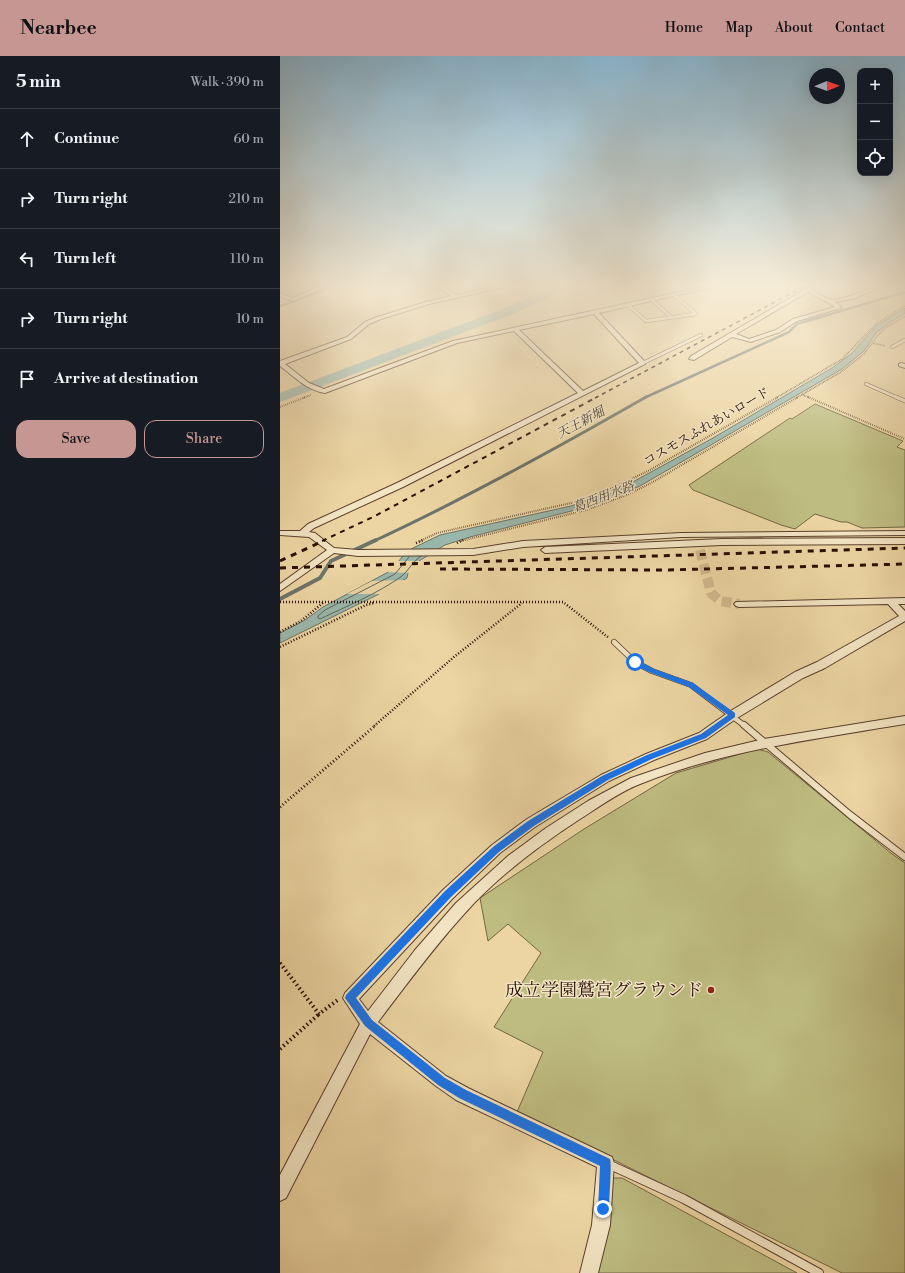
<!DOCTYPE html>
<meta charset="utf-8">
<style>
body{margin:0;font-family:"Libre Bodoni","Noto Serif JP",serif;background:#20242c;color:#f1f3f6}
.controls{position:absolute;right:12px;top:12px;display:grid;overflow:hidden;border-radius:8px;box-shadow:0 4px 16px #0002}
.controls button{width:36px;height:36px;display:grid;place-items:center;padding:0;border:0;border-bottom:1px solid #363941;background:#171b24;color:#f1f3f6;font:20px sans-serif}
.compass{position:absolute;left:529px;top:12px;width:36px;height:36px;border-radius:50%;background:#171b24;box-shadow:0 4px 16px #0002;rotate:89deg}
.stop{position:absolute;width:12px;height:12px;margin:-9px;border:3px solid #1a73e8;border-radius:50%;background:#fff}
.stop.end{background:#1a73e8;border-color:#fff;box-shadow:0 1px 4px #0008}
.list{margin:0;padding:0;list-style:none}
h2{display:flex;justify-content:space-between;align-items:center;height:52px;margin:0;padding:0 16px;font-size:17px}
h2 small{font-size:13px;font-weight:400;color:#9ea1a6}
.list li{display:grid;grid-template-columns:26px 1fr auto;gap:12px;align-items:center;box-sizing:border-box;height:60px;padding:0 16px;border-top:1px solid #363941}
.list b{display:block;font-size:15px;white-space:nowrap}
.list em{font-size:13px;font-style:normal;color:#9ea1a6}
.actions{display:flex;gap:8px;padding:12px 16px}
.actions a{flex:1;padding:9px 0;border:1px solid #c59692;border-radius:12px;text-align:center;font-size:14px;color:#c59692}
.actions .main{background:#c59692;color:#111}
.icon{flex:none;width:22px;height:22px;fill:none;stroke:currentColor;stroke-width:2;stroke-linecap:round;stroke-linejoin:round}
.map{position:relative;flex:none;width:625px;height:1217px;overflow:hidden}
header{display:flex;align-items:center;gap:24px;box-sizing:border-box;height:56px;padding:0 20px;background:#c59692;color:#111}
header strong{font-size:19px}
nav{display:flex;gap:22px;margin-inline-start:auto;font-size:14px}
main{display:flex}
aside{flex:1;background:#171b24}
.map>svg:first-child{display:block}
.green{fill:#bebc81;stroke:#736643}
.water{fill:#9ab8ad;stroke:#6c746a}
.pier{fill:#ecd5a3}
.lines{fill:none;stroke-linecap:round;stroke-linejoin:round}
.shore{stroke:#616459;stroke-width:1}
.stream-far2{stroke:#6c746a;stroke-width:2.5}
.stream-far1{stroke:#6c746a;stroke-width:3}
.stream{stroke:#6c746a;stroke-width:4}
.river{fill:#9ab8ad;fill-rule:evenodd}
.street-tunnel{stroke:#cfb78b;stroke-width:10;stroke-dasharray:10 4.5;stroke-linecap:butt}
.lane-far4-casing{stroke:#59402c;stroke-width:4}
.lane-far3-casing{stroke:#59402c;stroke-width:4.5}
.lane-far2-casing{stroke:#59402c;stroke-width:6}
.lane-far1-casing{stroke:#59402c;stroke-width:8}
.lane-casing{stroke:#59402c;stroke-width:10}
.street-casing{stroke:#59402c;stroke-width:2}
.path-far4{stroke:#280f05;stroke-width:1.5;stroke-dasharray:0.5 1;stroke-linecap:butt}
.path-far3{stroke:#280f05;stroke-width:2;stroke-dasharray:0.5 1.5;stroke-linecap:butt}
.path-far2{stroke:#280f05;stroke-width:2.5;stroke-dasharray:1 2;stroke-linecap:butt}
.path-far1{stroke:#280f05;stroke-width:3;stroke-dasharray:1 2.5;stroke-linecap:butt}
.path{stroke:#280f05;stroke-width:4;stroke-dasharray:1.5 3;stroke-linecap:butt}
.lane-far4{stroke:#f3e4c3;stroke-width:3}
.lane-far3{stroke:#f3e4c3;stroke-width:3.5}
.lane-far2{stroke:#f3e4c3;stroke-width:4.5}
.lane-far1{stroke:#f3e4c3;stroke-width:6}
.lane{stroke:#f3e4c3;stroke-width:8}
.street{fill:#f3e4c3;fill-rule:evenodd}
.rail-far2{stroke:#280f05;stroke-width:1.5;stroke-dasharray:4 4;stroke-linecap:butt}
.rail-far1{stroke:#280f05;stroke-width:2;stroke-dasharray:5 5;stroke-linecap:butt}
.rail{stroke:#280f05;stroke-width:3;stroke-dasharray:6 6;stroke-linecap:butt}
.route{fill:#1a73e8}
.poi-dot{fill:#8f2418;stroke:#f3e4c3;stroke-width:1.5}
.labels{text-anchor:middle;stroke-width:3;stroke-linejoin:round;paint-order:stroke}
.far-water-label{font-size:13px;font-style:italic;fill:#504a40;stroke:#f3e4c3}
.far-street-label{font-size:13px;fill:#280f05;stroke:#f3e4c3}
.near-poi-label{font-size:18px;fill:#280f05;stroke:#f3e4c3;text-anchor:end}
</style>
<header>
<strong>Nearbee</strong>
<nav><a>Home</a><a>Map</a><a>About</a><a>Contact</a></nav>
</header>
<main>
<aside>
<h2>5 min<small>Walk · 390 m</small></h2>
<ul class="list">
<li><svg class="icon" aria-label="ahead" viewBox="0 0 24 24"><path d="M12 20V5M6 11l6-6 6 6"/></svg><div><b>Continue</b></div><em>60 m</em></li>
<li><svg class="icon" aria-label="right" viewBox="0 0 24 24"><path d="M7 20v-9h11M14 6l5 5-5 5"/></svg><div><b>Turn right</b></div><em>210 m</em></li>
<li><svg class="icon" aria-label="left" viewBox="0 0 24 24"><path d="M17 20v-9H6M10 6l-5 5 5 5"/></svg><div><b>Turn left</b></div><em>110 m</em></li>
<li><svg class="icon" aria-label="right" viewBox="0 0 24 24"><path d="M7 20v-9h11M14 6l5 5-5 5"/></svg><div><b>Turn right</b></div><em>10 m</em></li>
<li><svg class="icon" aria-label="arrive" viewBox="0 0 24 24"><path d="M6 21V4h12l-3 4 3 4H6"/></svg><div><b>Arrive at destination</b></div></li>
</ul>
<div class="actions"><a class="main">Save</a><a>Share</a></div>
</aside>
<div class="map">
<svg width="625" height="1217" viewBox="0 0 625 1217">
<rect width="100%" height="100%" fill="#ecd5a3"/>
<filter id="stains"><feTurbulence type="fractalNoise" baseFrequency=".005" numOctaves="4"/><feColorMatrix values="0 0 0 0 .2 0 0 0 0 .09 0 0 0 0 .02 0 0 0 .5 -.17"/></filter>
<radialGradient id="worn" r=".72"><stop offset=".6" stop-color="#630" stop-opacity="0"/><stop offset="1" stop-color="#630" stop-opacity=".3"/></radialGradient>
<!-- green -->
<path class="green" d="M535,348L623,385L617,391L625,394V471L582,472L567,466H561L535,458L515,473L501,469L413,434L409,429L510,362L512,363Z
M477,693L488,696L612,798L625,807V1217H562L237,1056L263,996L214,971L261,897L228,868L208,885L200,842L304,773L396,717Z
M332,1122H342L517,1217H318L329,1172Z"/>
<!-- water -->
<path class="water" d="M625,252V257L611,266L596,277L584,295L562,313L360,430L311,450L190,481L165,489L139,505L128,517L127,522L97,539L0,587V577L25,564L43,551L112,514L122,501L133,492L160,479L291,450L351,427L433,382L552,312L572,297L596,270Z"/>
<!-- pier -->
<path class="pier" d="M117,505H142L132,517L106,516L111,513Z
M126,524L104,538H67L92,525Z"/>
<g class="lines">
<!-- shore -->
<path class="shore" d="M129,501L115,518L45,554L38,560V562L40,563C67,550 97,538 122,520C129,514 133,505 141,500"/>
<!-- stream-far2 -->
<path class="stream-far2" d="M0,250L51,231
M364,342L509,276L517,268L625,236"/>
<!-- stream-far1 -->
<path class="stream-far1" d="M94,485C187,442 277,392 366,341"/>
<!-- stream -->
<path class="stream" d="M0,543L40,522L51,505L96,484"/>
<!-- river -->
<path class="river" d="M271,231H287L285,233L238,256L0,346V337L230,250Z"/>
<!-- street-tunnel -->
<path class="street-tunnel" d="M420,494L431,537L440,545L459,548"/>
<!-- lane-far4 casing -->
<g class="lane-far4-casing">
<path id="lane-far4" d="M372,244L391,261
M348,249L366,265L416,258L394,239
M612,291L625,284
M363,307L421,279
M586,328L618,342"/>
</g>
<!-- lane-far3 casing -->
<g class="lane-far3-casing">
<path id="lane-far3" d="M616,341L625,345"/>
</g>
<!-- lane-far2 casing -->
<g class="lane-far2-casing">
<path id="lane-far2" d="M334,586L355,606L372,615L411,629L465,670"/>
</g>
<!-- lane-far1 casing -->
<g class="lane-far1-casing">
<path id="lane-far1" d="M464,669L569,758L625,801"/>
</g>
<!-- lane casing -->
<g class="lane-casing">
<path id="lane" d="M328,1108L404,1143L539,1217"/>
</g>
<!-- street casing -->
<g class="street-casing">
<path id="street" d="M38,231H45L14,245L0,241V237L12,242Z
M158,231H164L177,239L214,231H224L149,248L101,263L89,268L71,283L5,308L29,327L44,333L173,285L423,231H433L319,257L365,306V308L123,431L34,472L29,476L35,477L54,492L78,494L193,493L243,485L401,477L625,475V479L401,481L243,491L193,499L78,500L54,497L0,535V528L47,494L29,481L0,479V475H20L28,468L117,427L298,337L234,275L177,287L45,337C26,334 15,321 0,310V305L67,281L85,266L97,261L146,246L171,240ZM314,258L359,307L303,335L239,274Z
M529,231H535L532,234C537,236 543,242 549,243C562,247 586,231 601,231L572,243L554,246L561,250V252L517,265L500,276L471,286L452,281L414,304L409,303L411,300ZM528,236L555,251L513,263L496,274L469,283L456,278Z
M621,307L625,308V312L619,310V308Z
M625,482V488L442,489L265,497L261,494L265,491L442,483Z
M625,542V548H618L625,555V565L545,612L523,622L457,662L427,683L374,704L329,725L255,771L220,797L173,842L79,943L88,955L135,894L176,847L228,800L266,772L308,745L351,722L425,697L484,683L625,660V668C536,683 445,694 360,728C339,736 319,751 300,763C260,789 217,821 185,857C154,891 126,929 98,966L166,1020L188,1032L332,1101L334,1107L330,1169L318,1217H300L312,1169L317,1111L176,1044L156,1030L90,978L6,1142L0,1145V1119L80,968L63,942L65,937L163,834L212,789L247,763L321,719L366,698L419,677L449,656L515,616L537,606L619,560L608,548L459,551L456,550L454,548L456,546Z"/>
</g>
<!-- path-far4 -->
<path class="path-far4" d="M593,287L606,290
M523,339L530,342
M23,342L31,339
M496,342L562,303L597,267L625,250
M516,342L561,316L584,298L597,280L606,272L625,260"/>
<!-- path-far3 -->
<path class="path-far3" d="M528,341L625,383
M0,351L26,341
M140,485L157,477L291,447L328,434L368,415L498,341
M181,485L306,454L349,438L371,427L518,341"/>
<!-- path-far2 -->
<path class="path-far2" d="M136,487L143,484
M177,487L183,484
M0,546H283L329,582
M0,576L21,565L44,546
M0,591L86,549L94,547
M94,670L174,601L242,547"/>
<!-- path-far1 -->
<path class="path-far1" d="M0,751L96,669
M0,907L1,908"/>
<!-- path -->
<path class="path" d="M0,907L39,958L59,943
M0,993L39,958"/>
<!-- lane-far4 -->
<use href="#lane-far4" class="lane-far4"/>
<!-- lane-far3 -->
<use href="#lane-far3" class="lane-far3"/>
<!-- lane-far2 -->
<use href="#lane-far2" class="lane-far2"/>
<!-- lane-far1 -->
<use href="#lane-far1" class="lane-far1"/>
<!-- lane -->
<use href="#lane" class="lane"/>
<!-- street -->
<use href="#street" class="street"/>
<!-- rail-far2 -->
<path class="rail-far2" d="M315,342L523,231"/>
<!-- rail-far1 -->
<path class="rail-far1" d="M42,485L95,460L317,341"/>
<!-- rail -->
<path class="rail" d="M0,505L45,484
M0,512L625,492
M160,513L385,514L625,508"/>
</g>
<!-- sky -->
<linearGradient id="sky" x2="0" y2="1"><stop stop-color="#89b6d0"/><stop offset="0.57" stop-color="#f6ecd6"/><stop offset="1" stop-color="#f6ecd6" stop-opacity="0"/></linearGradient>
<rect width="625" height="402" fill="url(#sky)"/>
<!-- route -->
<path class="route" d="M353,604H357L374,613L413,627L455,657V661L426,682L372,703L328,724L254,770L219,796L171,841L76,942L92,964L165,1022L186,1034L330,1103C332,1108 329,1145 329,1153L327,1157L323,1159L319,1157L318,1153L320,1110L179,1042L158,1029L85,970L65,942L66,939L165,835L213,791L248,765L322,720L367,699L421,678L448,659L409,631L369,616L353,608Z"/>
<!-- markers -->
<circle class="poi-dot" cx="431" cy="934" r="4"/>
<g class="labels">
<!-- far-water labels -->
<g class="far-water-label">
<text transform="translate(300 366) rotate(-28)" y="5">天王新堀</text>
<text transform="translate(323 440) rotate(-21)" y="5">葛西用水路</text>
</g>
<!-- far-street labels -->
<g class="far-street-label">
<text transform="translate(426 370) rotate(-30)" y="5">コスモスふれあいロード</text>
</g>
<!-- near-poi labels -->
<g class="near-poi-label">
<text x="423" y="940">成立学園鷲宮グラウンド</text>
</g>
</g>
<rect width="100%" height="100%" filter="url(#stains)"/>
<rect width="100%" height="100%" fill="url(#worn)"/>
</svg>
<div class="controls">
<button>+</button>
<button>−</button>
<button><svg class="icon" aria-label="locate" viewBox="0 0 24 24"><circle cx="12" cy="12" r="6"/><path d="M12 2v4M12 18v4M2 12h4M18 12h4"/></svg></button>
</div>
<svg class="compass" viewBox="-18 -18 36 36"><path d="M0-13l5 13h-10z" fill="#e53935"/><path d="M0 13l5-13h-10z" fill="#9ea1a6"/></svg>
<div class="stop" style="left:355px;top:606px"></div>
<div class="stop end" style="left:323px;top:1153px"></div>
</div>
</main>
